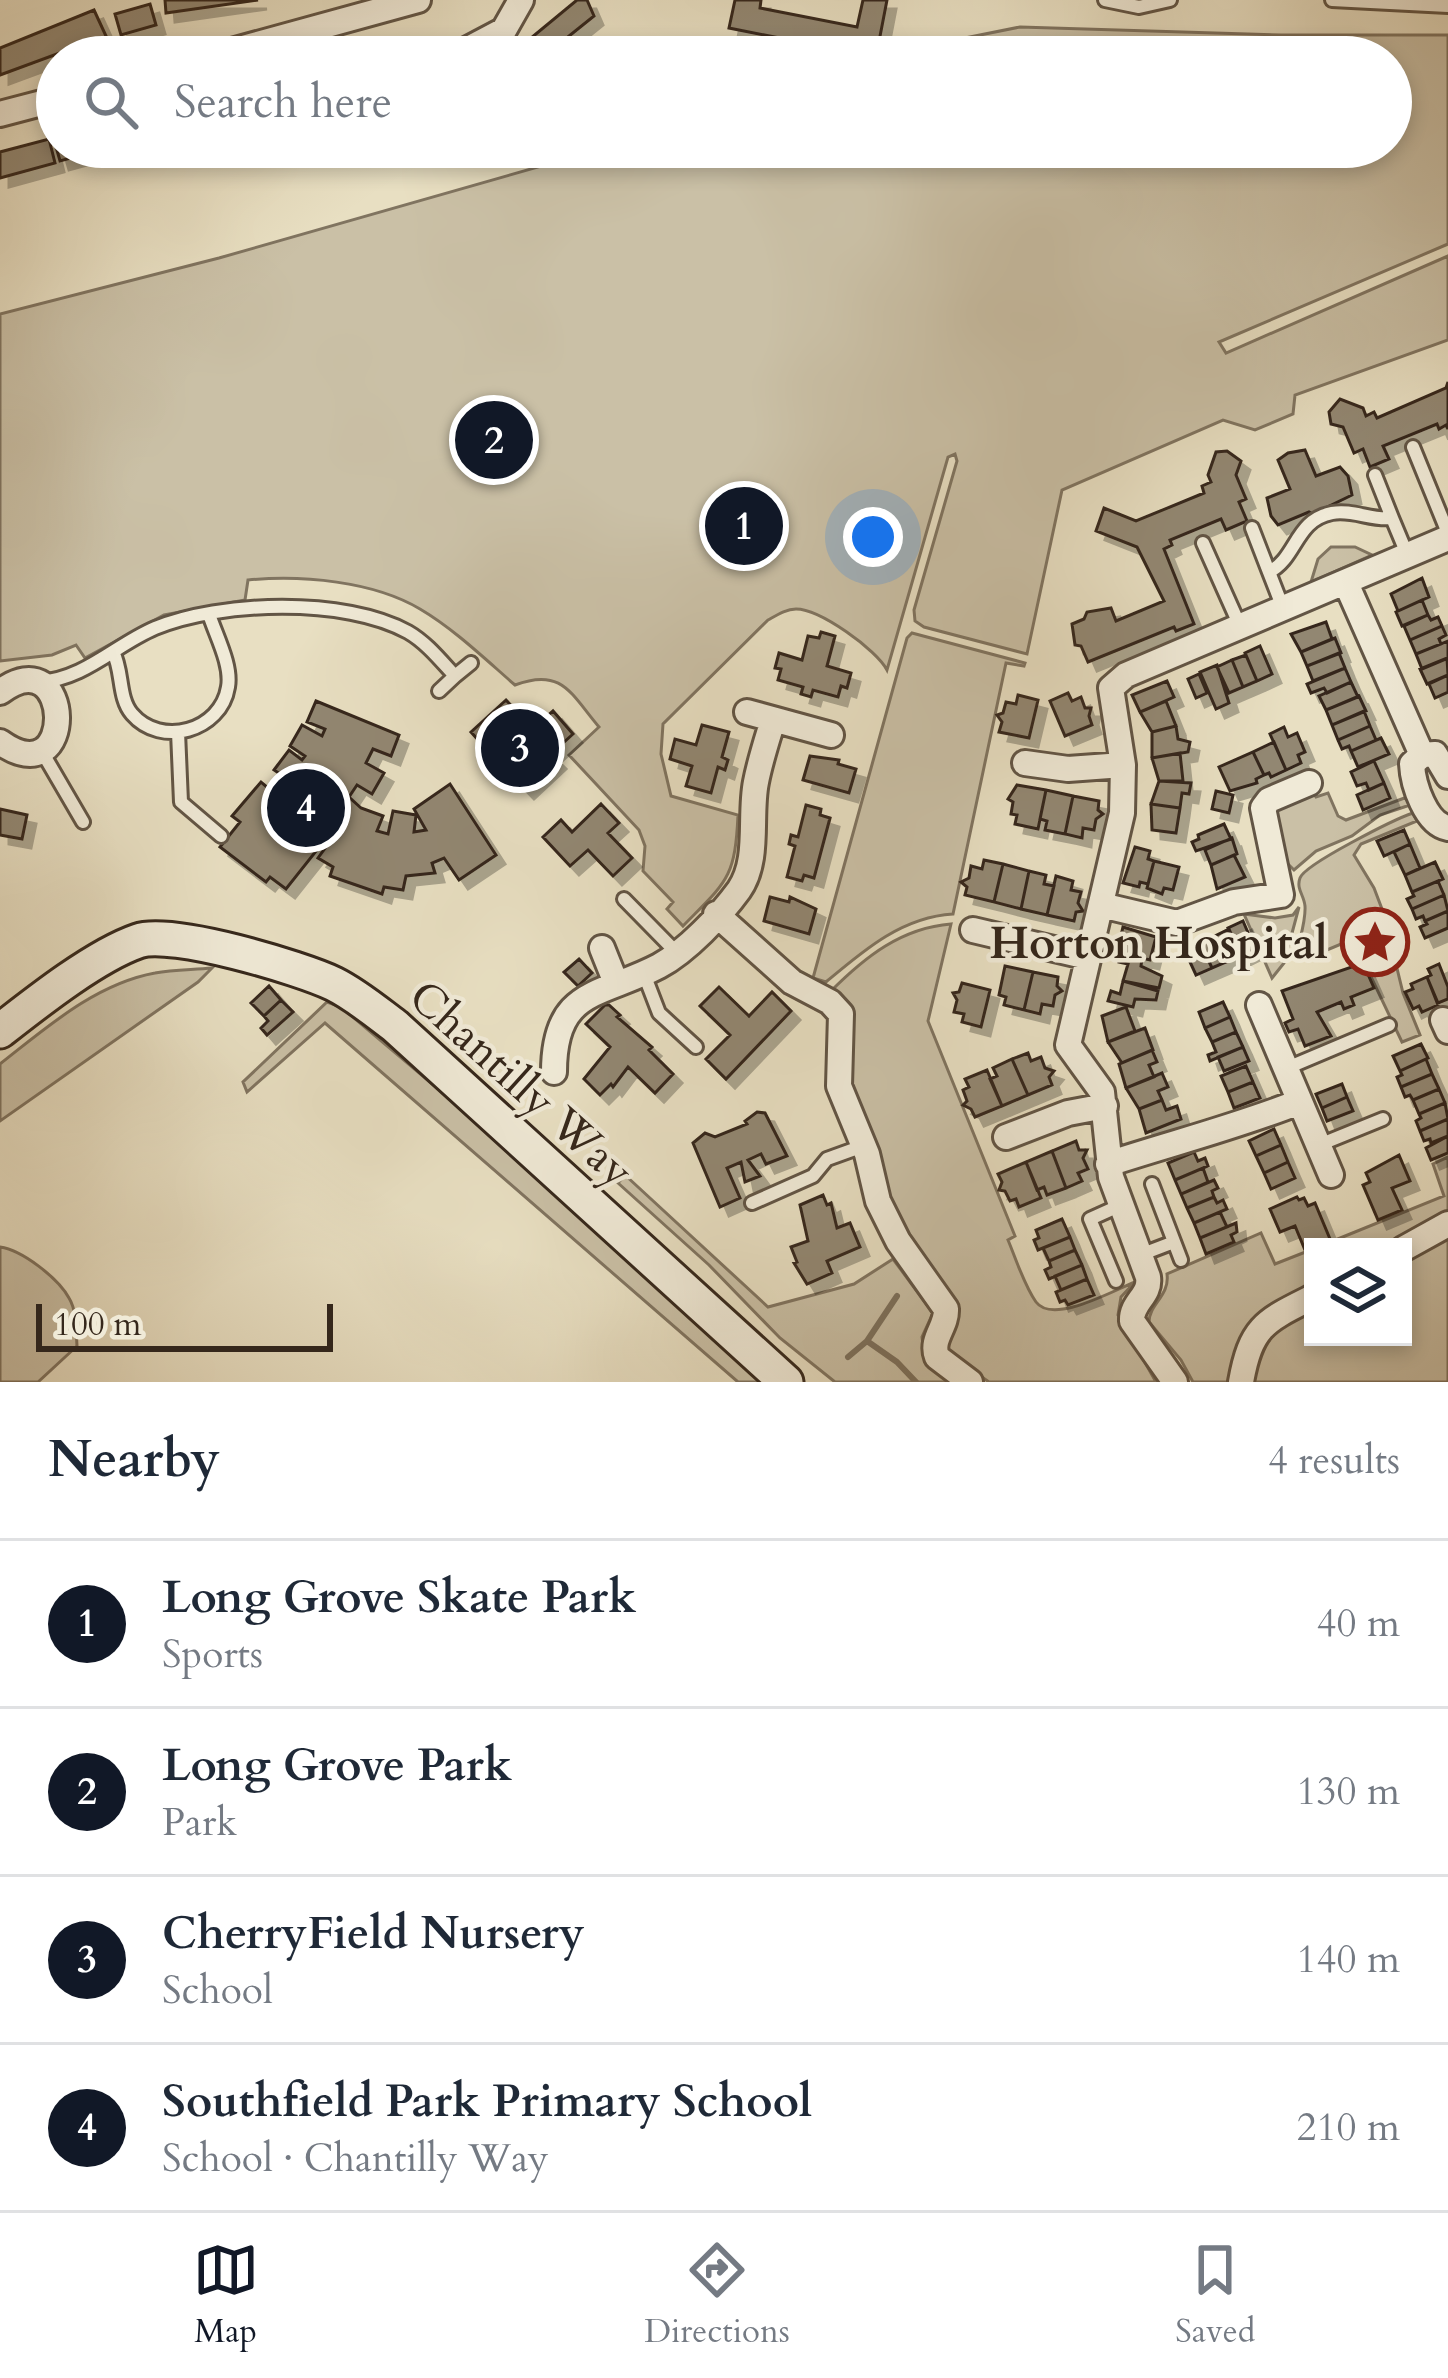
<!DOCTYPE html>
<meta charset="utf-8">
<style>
body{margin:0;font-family:Cardo,serif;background:#f2f2f3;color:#1f2937}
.controls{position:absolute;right:36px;bottom:36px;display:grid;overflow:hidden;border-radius:0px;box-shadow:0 6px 18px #0003}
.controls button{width:108px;height:108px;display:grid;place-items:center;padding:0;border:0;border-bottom:3px solid #e0e1e3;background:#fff;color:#1f2937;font:60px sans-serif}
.scale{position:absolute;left:36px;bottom:30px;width:297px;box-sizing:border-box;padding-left:12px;border:6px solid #35271b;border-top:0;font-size:33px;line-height:42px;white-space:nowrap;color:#35271b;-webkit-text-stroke:9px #f0ead7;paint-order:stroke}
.you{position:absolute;left:873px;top:537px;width:42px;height:42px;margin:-30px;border:9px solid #fff;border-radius:50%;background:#1a73e8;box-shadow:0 0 0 18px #1a73e833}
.badge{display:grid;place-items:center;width:78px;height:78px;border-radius:50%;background:#111827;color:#fff;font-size:39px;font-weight:700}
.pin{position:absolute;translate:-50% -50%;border:6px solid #fff;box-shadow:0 3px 12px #0006}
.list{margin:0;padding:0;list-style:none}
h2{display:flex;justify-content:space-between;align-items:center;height:156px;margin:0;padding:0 48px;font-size:51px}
h2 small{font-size:39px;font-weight:400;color:#747a83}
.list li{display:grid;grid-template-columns:78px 1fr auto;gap:36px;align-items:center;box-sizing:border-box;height:168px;padding:0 48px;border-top:3px solid #e0e1e3}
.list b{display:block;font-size:45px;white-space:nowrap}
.list p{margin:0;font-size:39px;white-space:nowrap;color:#747a83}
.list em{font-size:39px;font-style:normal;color:#747a83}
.icon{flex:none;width:66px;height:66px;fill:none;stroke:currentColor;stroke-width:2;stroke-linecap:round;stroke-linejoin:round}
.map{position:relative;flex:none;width:1448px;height:1382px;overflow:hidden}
.search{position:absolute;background:#fff;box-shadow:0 6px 18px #0003;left:36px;right:36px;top:36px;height:132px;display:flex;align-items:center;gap:30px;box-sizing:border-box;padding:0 42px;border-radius:66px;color:#747a83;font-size:45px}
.sheet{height:828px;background:#fff}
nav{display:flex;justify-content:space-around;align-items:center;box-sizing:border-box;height:168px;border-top:3px solid #e0e1e3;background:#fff;font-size:33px;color:#747a83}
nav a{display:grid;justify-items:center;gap:6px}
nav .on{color:#111827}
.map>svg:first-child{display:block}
.green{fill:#cac0a6;stroke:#807460;stroke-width:3}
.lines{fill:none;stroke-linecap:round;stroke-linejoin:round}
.stream{stroke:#7c705d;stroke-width:6}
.building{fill:#928772;stroke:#35271b;stroke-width:3;filter:url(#shadow)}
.lane-casing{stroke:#625545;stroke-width:18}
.street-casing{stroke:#625545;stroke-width:30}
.secondary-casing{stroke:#35271b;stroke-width:39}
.lane{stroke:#f0ead7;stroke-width:12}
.street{stroke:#f0ead7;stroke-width:24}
.secondary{stroke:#f0ead7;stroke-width:33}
.labels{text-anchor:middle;stroke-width:9;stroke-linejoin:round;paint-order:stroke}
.poi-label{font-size:45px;font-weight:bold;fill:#35271b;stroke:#f0ead7;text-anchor:end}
.street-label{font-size:45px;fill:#35271b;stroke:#f0ead7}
</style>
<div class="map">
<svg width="1448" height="1382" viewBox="0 0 1448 1382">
<defs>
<filter id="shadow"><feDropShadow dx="9" dy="9" stdDeviation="0" flood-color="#0004"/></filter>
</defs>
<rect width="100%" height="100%" fill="#e8dfc2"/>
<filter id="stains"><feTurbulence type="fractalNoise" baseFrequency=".00167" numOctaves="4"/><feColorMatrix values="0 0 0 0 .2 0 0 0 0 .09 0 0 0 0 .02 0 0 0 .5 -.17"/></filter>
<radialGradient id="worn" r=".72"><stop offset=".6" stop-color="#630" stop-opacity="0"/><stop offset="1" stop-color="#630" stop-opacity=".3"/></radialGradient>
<!-- green -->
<path class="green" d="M1020,27L1281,35H1448V244L1219,342L1226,353L1448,256V340L1295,395L1293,414L1255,430L1223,420L1062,490L1027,654L924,627L915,621L914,610L957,461L955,454L948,457L887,670C877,650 820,609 796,609C786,609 777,615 768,620L663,724L661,754L671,796L738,815C735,879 727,881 683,926L667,909L673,902L643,871L645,846L639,830L569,755L599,727C571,694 562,667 515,685C485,659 454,629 420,609C373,581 302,575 248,580L245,600L164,615L85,658L76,645L52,655L0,661V314L219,258L608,147H1391V57H911L965,38Z
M1331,547H1355L1372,555L1311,582L1318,559Z
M912,633L1025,663L1024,666L1006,663L953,914C902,917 864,950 826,982L813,978L907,638Z
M1311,790L1316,797L1328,793L1338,816L1346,820L1407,797L1410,805L1380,815L1352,836L1316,851L1294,870L1284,860L1268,811Z
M1413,813L1417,821L1361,844L1354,855L1374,888L1399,954L1394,956L1403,993L1420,1035L1402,1042L1353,939L1327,950L1297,952C1300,937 1306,921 1305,906C1304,895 1296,889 1300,878C1305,864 1395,819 1413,813Z
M1299,907L1284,963L1272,978L1244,914L1275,918L1293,915Z
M951,924L928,1021L1015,1236L1008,1240C1016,1259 1024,1285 1036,1302C1053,1325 1114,1290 1135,1282L1121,1297L1118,1315L1156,1382H989L946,1352C945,1335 960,1326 957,1308L892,1210L849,1085L852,1010L831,991C865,957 901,928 951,924Z
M212,968L198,982L0,1121V1064C46,1028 95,984 155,973C174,969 193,970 212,968Z
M327,1002L341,1007L456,1104L764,1382H738L325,1023L247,1092L243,1082Z
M1448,1157V1211L1383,1247H1318L1444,1196L1433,1164Z
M625,1175L768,1307L854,1284L893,1259L933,1313L922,1337L925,1362L950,1382H835L780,1338L709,1265L618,1183Z
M1261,1233L1275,1264L1313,1249V1285L1268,1310L1229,1382H1193L1181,1360L1149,1322C1149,1304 1170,1296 1167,1274Z
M1448,1235V1382H1250L1267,1336L1313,1306V1337H1403V1260Z
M0,1247C22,1250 58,1278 69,1298C77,1311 76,1331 77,1346L38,1382H0Z"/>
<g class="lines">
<!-- stream -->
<path class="stream" d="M867,1341L897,1296
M848,1357L867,1341L897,1362L916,1382"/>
</g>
<!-- building -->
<path class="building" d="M165,0H258L166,13Z
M577,0H587L594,16L543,57H501L519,48Z
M735,0H761L760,8L857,27L863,0H887L876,57L729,28Z
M150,4L156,25L121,35L115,14Z
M94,10L106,36L0,75V48Z
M57,135V147H111L60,161L53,136Z
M49,139L55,163L0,178V152Z
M1448,382V429L1446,425L1439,429L1437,424L1383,446L1389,459L1370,467L1363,449L1354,453L1343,427L1331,424L1329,412L1340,399L1363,408L1366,416L1374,412L1377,418L1446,388Z
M1305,450L1316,476L1340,467L1348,476L1352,495L1313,514L1309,512L1278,525L1271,516L1267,498L1290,489L1278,460L1288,453Z
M1227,451L1241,461L1236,475L1246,499L1239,502L1247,521L1226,530L1221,519L1170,540L1172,545L1164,549L1194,624L1176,631L1174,627L1088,662L1081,646L1075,645L1072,624L1084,619L1087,612L1111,608L1116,621L1164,601L1137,547L1096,531L1104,508L1136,521L1204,493L1202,486L1211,482L1208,475L1216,452Z
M1422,578L1429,597L1398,611L1391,594Z
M1422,600L1428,615L1402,626L1396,612Z
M1428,615L1431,620L1438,617L1442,626L1410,640L1404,626Z
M1326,622L1332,639L1301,652L1291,634Z
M1442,626L1446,635L1439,639L1441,644L1416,654L1410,640Z
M821,632L835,636L827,666L851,673L847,688L841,686L838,697L813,690L811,697L801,694L803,687L778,680L781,669L775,668L779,653L802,660L808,636L819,638Z
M1335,638L1341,653L1307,666L1301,652Z
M1448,641V658L1422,669L1416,654Z
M1260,646L1272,674L1257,681L1245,653Z
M1339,653L1345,668L1313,681L1307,666Z
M1246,655L1257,681L1243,687L1232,660Z
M1447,658L1448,675L1427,684L1420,669Z
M1232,660L1243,687L1229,693L1217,667Z
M1217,665L1229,703L1216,709L1200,672Z
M1345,668L1351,682L1327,693L1324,688L1311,693L1307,684Z
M1199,674L1207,693L1196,698L1188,679Z
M1448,675V692L1435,698L1429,684Z
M1167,681L1174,697L1140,712L1132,695Z
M1351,682L1358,697L1326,710L1319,696Z
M1068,693L1072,701L1081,697L1085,708H1091L1089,716L1092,725L1065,736L1050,701Z
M1018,695L1038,700L1029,738L999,732L1002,722L997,715L1003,713L1006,702L1016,704Z
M1359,696L1366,711L1332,725L1326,710Z
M506,700L533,729L553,711L573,734L551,754L557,760L525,790L505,769L500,774L484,756L489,752L471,732Z
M316,701L399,735L391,756L373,749L366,763L384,773L372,794L357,785L349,797L361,808L383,816L377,831L388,834L393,811L416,815L414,832L426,830L414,809L450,784L496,855L459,880L444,858L432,863L435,873L406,876L403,890L384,887L382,894L330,876L333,867L318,858L328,844L324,841L286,889L270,877L266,882L220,847L240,822L232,816L261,782L285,802L290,795L284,791L292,782L274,770L289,750L302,760L305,756L290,746L302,725L322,736L325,729L307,722Z
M1166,701L1176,726L1152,732L1140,712Z
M1364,711L1370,726L1338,740L1332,725Z
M702,725L729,732L722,757L728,760L725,770L718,767L711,793L686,786L692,766L670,759L675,739L696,745Z
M1176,726L1178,739L1190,742L1188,752L1152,758V732Z
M1370,726L1376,740L1351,751L1349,746L1342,749L1338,740Z
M1284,727L1288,737L1297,733L1305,752L1298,755L1301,763L1286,770L1270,734Z
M1381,738L1389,754L1358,767L1351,751Z
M1274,742L1286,770L1271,777L1269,773L1264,775L1253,752Z
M1253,752L1264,775L1256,779L1257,783L1230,791L1219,767Z
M1180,753L1183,781H1159L1152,758Z
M810,756L839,760L838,764L856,769L849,793L803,780Z
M1374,761L1384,783L1369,790L1366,783L1357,786L1351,772Z
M1159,781L1191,783L1189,794L1182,793L1180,808L1151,804Z
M1384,783L1390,798L1363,810L1357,795Z
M1017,785L1046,790L1038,829L1015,824L1017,815L1011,814L1013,802L1008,799Z
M1046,790L1073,796L1065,834L1045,830L1047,821L1040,819Z
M1216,791L1233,795L1229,813L1212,809Z
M1073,796L1099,801L1098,810L1103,814L1096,819L1094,830L1083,828L1082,838L1065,834Z
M601,804L619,823L608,833L632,858L613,876L588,850L570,866L543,837L561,820L572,832Z
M1151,804L1180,808L1176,833L1152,830Z
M806,805L821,809L820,815L830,818L814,878L804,875L802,881L787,877L795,846L789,844L791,835L798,837Z
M0,809L27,815L22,839L0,835Z
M1224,824L1231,839L1196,851L1192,842L1199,839L1198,835Z
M1404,830L1410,844L1384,856L1377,841Z
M1232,838L1237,854L1211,865L1205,850Z
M1410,844L1420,868L1405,875L1394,852Z
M1135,847L1150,851L1148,859L1154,861L1148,884L1140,882L1139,887L1123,883Z
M1234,855L1245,877L1217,889L1211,865Z
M984,860L1003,864L994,902L965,895L967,887L961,882L969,878L971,866L982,869Z
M1154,861L1179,867L1173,890L1164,888L1162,894L1147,888Z
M1435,862L1443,879L1412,892L1405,875Z
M1003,864L1029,871L1021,909L994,902Z
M1029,871L1046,875L1044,884L1054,886L1047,915L1021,909Z
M1056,876L1073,881L1071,890L1081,892L1078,903L1083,911L1076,912L1074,921L1047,915Z
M1438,881L1444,895L1412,909L1407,899L1414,896L1412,892Z
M1444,895L1448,911L1425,921L1423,916L1416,919L1412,909Z
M770,897L789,902L790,897L816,909L809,934L764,921Z
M1448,911V928L1425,938L1420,927L1427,924L1425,921Z
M1243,921L1255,949L1241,956L1228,928Z
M1123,927L1156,937L1150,960L1121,953L1123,945L1119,944Z
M1229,929L1241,956L1226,962L1215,936Z
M1215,936L1226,962L1212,968L1200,942Z
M1200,942L1212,968L1196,975L1184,949Z
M1121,953L1142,958L1141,966L1162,976L1159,988L1123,981L1128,964L1119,962Z
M579,959L592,973L578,986L564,972Z
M1363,963L1374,988L1351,997L1354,1005L1344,1009L1341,1002L1317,1012L1331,1036L1305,1046L1298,1029L1289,1032L1285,1023L1293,1019L1282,991Z
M1439,964L1448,987V999L1438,1003L1427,977L1431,975L1428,969Z
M1005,966L1033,972L1024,1010L1004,1005L1006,997L999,995Z
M1033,972L1058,977L1057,986L1062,991L1055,995L1053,1006L1042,1004L1040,1014L1024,1010Z
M1427,977L1438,1005L1422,1012L1419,1006L1413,1009L1405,992L1413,989L1411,984Z
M1123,981L1158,991L1156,1000L1135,999L1133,1007L1108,1001L1111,991L1120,994Z
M962,983L990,990L981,1027L962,1022L964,1014L954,1012L957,1000L953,993L959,992Z
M269,986L281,1000L264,1016L251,1003Z
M719,987L749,1016L772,992L791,1011L726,1079L706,1059L730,1035L700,1006Z
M281,1000L293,1012L267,1035L261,1028L268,1021L264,1016Z
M1223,1002L1230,1017L1205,1028L1199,1012Z
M605,1005H609L620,1015L617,1017L652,1047L649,1050L673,1074L655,1093L628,1067L613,1087L611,1084L600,1095L584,1079L610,1047L586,1024Z
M1126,1007L1135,1031L1108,1042L1102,1016Z
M1230,1017L1236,1032L1212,1042L1205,1028Z
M1145,1028L1153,1050L1122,1063L1108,1042Z
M1236,1032L1243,1047L1210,1061L1208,1055L1216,1052L1212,1042Z
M1421,1044L1428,1058L1400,1071L1393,1056Z
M1243,1047L1249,1061L1224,1071L1218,1057Z
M1152,1050L1157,1062L1149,1065L1154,1077L1126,1088L1119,1064Z
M1028,1053L1031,1061L1041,1057L1045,1068L1054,1071L1049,1077L1052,1085L1028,1095L1012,1059Z
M1012,1059L1028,1095L1002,1106L990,1079L997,1076L993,1068Z
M1426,1059L1432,1074L1401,1087L1397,1077L1402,1075L1400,1071Z
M1246,1066L1253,1082L1228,1092L1221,1076Z
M987,1070L1002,1106L975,1117L971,1109L963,1105L967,1101L963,1090L969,1087L965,1079Z
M1162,1073L1168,1087L1158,1091L1162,1100L1139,1109L1126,1088Z
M1432,1074L1439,1089L1413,1100L1410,1095L1405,1097L1401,1087Z
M1253,1082L1260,1098L1234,1108L1228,1092Z
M1342,1084L1347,1097L1322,1108L1316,1094Z
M1439,1089L1445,1103L1419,1114L1413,1100Z
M1347,1097L1353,1111L1327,1121L1322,1108Z
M1162,1100L1166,1110L1177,1106L1181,1119L1146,1133L1139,1109Z
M1445,1103L1448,1119L1420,1131L1416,1121L1421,1118L1419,1114Z
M757,1112L765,1113L787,1156L766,1164L761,1154L748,1160L760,1176L745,1182L741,1162L727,1168L740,1198L720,1207L693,1143L705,1133L715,1137L747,1124L745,1121Z
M1448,1119V1136L1431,1143L1430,1139L1424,1141L1420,1131Z
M1274,1129L1281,1145L1256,1156L1249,1141Z
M1448,1136V1153L1431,1160L1426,1148Z
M1076,1141L1079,1150H1087L1083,1158L1088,1169L1078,1173L1082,1181L1066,1188L1052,1151Z
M1281,1145L1288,1162L1264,1173L1256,1156Z
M1052,1151L1066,1188L1047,1195L1044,1187L1037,1190L1026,1162Z
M1194,1152L1198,1161L1205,1158L1208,1166L1175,1180L1168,1163Z
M1399,1155L1410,1181L1392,1188L1402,1210L1378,1220L1363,1185L1370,1182L1366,1173Z
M1026,1162L1041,1198L1019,1207L1016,1199L1010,1201L1005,1191L999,1190L1002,1182L998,1174Z
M1288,1162L1295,1178L1271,1189L1264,1173Z
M1203,1168L1208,1182L1181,1194L1175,1180Z
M1214,1180L1218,1188L1212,1191L1214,1197L1187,1208L1181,1194Z
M823,1195L827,1205L831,1203L837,1228L850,1223L860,1247L827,1261L832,1273L807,1284L794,1263L797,1262L791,1247L808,1241L800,1205Z
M1214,1197L1217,1203L1223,1200L1227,1209L1194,1223L1187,1208Z
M1297,1197L1299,1200L1304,1198L1308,1206L1315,1203L1330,1239L1305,1250L1295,1226L1280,1232L1270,1209Z
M1220,1212L1227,1227L1200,1238L1194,1223Z
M1062,1219L1070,1237L1038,1250L1034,1240L1039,1238L1036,1230Z
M1236,1223L1237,1232L1231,1235L1234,1242L1206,1254L1200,1238Z
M1070,1237L1075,1250L1049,1261L1043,1248Z
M1075,1250L1082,1265L1049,1279L1045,1270L1051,1267L1049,1261Z
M1082,1265L1087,1279L1061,1290L1055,1276Z
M1087,1279L1094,1295L1068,1305L1065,1300L1060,1302L1056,1292Z"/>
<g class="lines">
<!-- lane casing -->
<g class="lane-casing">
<path id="lane" d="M1105,0L1139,7L1170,0
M1332,0L1448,6
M1413,447L1448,533
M1375,475L1392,518
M1252,528L1269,572
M1203,543L1240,626
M1283,608L1269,572C1297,558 1295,520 1332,513C1353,509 1372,521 1392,518L1407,554
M113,652C123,671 118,698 132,714C161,748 221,731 228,687C232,665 216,636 209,614
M39,682C85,679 115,645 155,628C220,601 345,597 408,632C427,643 441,661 455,676L471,663
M439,691L455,676
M178,732L181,802L221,836
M41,750L83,822
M624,899L677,953
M644,974L659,1013L696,1047
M1287,1068L1389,1025
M1319,1145L1383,1119
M1152,1184L1181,1260
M752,1203L813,1176L827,1159L863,1146
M1140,1255L1174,1242
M1116,1281L1090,1219L1121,1205"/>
</g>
<!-- street casing -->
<g class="street-casing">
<path id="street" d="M210,57L418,0
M453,57L504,30L521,0
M0,114L57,99
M1346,583L1422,755
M0,692C74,636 78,798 0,742
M747,712L831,735
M1025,763L1068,769L1123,765
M1448,776L1435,754L1422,755L1412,764C1413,785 1426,824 1448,828
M1101,905L1177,923L1234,902L1281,895L1263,808L1269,800L1309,783
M716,914L792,982L830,1002L841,1014L839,1086L867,1154L878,1201L898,1241L946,1309C947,1327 930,1339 937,1357L970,1382
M973,930L1088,957
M602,948L616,983
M1259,1005L1331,1175
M1443,1020L1448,1031
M554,1072C554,988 600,997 659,966C687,951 720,916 739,890C760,860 749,816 756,782C760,761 767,740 773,720
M1006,1137L1068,1113L1105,1106
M1108,1164C1172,1143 1236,1127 1299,1102
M1403,1249L1448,1224
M1175,1382L1132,1321C1131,1302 1151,1296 1148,1277L1111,1177L1102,1092L1068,1045L1122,813L1123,765L1111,688L1126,675L1448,538
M1241,1382C1251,1326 1265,1321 1313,1297"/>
</g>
<!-- secondary casing -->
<g class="secondary-casing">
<path id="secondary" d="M0,1031C37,1002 95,956 138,941C171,929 301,968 334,984C356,995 375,1011 395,1026L786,1382"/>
</g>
<!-- lane -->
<use href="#lane" class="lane"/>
<!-- street -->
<use href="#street" class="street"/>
<!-- secondary -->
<use href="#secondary" class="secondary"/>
</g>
<!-- icons -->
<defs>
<g id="sight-ring" transform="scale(3.45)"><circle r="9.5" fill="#f0ead7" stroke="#8f2418" stroke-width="1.5"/><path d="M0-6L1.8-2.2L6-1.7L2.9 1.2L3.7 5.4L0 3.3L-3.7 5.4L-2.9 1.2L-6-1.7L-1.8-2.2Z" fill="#8f2418"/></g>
</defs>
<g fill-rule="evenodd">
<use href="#sight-ring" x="1375" y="942"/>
</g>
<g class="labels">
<!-- poi labels -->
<g class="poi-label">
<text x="1328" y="958">Horton Hospital</text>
</g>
<!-- street labels -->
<g class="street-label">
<text transform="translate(522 1083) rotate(42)" y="16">Chantilly Way</text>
</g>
</g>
<rect width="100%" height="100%" filter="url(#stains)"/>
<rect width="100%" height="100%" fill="url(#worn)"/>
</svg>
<div class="controls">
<button><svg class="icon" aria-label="layers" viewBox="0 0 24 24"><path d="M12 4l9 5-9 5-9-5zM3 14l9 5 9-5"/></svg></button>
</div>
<div class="scale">100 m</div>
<div class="you"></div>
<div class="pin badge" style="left:744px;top:526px">1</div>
<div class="pin badge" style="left:494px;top:440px">2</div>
<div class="pin badge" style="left:520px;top:748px">3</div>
<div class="pin badge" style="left:306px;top:808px">4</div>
<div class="search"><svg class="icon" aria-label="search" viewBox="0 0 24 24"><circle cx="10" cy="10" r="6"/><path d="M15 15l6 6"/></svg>Search here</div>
</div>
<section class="sheet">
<h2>Nearby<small>4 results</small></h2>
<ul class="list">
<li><span class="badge">1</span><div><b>Long Grove Skate Park</b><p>Sports</p></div><em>40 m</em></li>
<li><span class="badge">2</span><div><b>Long Grove Park</b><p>Park</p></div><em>130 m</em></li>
<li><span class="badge">3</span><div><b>CherryField Nursery</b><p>School</p></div><em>140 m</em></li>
<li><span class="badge">4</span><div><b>Southfield Park Primary School</b><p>School · Chantilly Way</p></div><em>210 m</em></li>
</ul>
</section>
<nav>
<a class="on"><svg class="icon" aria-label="map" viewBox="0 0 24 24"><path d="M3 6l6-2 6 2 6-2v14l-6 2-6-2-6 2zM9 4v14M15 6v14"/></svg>Map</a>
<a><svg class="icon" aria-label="directions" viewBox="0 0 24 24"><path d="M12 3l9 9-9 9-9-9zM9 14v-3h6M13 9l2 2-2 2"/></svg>Directions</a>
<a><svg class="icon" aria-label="saved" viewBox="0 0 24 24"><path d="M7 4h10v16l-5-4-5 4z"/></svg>Saved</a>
</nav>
